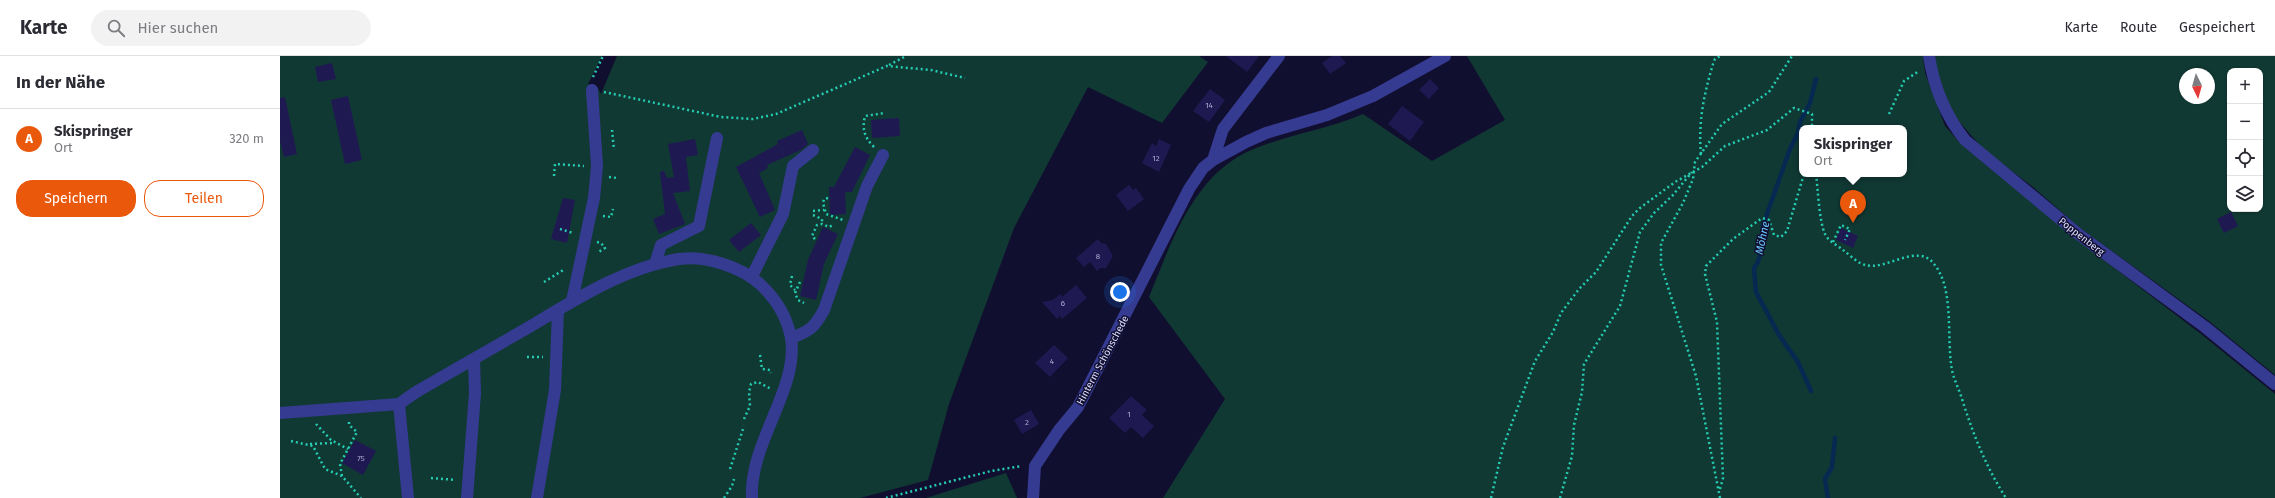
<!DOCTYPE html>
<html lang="de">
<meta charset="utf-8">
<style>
body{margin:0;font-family:"Fira Sans",sans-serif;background:#f2f2f3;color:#2b2b33}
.controls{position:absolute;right:12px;top:12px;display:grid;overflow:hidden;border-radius:8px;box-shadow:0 1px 3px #0004}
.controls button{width:36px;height:36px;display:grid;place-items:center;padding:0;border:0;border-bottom:1px solid #e1e1e2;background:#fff;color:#2b2b33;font:20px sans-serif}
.compass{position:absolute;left:1899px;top:12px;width:36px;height:36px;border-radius:50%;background:#fff;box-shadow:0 1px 3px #0004;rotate:175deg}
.you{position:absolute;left:840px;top:236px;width:14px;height:14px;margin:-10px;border:3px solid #fff;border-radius:50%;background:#1a73e8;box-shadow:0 0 0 6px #1a73e833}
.badge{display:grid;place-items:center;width:26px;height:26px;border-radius:50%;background:#ea580c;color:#fff;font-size:13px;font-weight:700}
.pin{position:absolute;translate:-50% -33px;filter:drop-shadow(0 1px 2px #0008)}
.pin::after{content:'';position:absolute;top:21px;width:14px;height:12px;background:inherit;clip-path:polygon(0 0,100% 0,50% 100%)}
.popup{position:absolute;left:1519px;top:69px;width:108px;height:52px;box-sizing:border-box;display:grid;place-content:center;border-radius:8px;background:#fff;filter:drop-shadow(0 1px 3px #0005);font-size:13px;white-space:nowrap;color:#7c7c81}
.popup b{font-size:15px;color:#2b2b33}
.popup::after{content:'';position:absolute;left:50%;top:100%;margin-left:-8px;border:8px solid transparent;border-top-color:#fff}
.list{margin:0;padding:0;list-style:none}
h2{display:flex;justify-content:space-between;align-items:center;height:52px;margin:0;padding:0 16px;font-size:17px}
h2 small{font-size:13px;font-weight:400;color:#7c7c81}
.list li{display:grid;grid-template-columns:26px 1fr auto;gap:12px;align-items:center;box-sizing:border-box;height:60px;padding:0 16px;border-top:1px solid #e1e1e2}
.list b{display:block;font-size:15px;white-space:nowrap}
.list p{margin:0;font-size:13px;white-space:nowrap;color:#7c7c81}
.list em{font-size:13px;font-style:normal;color:#7c7c81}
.actions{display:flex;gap:8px;padding:12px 16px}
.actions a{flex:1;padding:9px 0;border:1px solid #ea580c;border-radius:16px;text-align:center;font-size:14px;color:#ea580c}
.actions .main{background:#ea580c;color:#fff}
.icon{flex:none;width:22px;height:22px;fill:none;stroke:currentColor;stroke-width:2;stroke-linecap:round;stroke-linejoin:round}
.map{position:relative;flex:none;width:1995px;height:442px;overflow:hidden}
header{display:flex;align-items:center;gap:24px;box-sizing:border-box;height:56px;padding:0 20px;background:#fff;border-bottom:1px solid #e1e1e2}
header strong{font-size:19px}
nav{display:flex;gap:22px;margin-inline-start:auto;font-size:14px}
.search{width:280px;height:36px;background:#f2f2f3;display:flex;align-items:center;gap:10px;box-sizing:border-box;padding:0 14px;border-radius:22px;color:#7c7c81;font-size:15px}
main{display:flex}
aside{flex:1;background:#fff}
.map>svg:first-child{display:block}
.green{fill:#113934;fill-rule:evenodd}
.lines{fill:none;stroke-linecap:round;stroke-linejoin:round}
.stream{stroke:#052951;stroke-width:4.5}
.building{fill:#1f1952}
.path{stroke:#24ccb1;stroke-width:2.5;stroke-dasharray:2 3;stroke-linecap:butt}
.minor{stroke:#363b92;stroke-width:12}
.labels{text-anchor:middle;stroke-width:3;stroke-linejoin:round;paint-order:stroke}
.number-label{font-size:8px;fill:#aeacd4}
.street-label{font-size:10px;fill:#ddf;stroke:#110f2f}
.water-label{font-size:11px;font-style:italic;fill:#6bc9ff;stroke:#110f2f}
</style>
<header>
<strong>Karte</strong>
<div class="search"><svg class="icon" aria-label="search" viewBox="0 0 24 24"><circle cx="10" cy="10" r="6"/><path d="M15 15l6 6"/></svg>Hier suchen</div>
<nav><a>Karte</a><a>Route</a><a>Gespeichert</a></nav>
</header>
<main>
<aside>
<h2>In der Nähe<small></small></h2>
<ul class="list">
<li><span class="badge">A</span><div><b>Skispringer</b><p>Ort</p></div><em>320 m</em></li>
</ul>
<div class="actions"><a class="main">Speichern</a><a>Teilen</a></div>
</aside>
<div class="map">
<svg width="1995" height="442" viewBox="0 0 1995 442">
<rect width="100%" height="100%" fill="#110f2f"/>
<!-- green -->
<path class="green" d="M0,0H322L308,28L318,32L321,38L337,0H919L928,6L882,67L808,31L734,172L669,348L648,424L580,442H0Z
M1187,0H1643L1645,17L1665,70L1681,88L1795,182L1921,278L1995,338V442H883L945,343L869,241C892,185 914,116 976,92C1011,78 1049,73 1083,58L1152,105L1225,64ZM1522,72H1624V118H1522Z
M1655,0H1995V319L1929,265L1800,172L1753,131L1704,94L1676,62L1665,42L1656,13ZM1950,15H1980V153H1950ZM1905,18H1929V42H1905Z
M726,417L737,442H646Z"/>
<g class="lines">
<!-- stream -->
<path class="stream" d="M1531,335L1518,306L1499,279L1476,236L1474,212L1478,206L1482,191L1483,169L1510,93L1518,77L1520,66L1530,47L1536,23
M1548,442L1545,423L1552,411L1555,382"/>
</g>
<!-- building -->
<path class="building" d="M946,0H979L967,16Z
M1052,0H1060L1066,7L1050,18L1042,7Z
M52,7L56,23L38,26L35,11Z
M1150,23L1159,32L1149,43L1139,34Z
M930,33L945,44L929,66L913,55Z
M68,40L82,104L65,108L51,44Z
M5,41L17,98L4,101L0,85V42Z
M1122,50L1144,66L1130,85L1108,68Z
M619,62L620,80L592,82L591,64Z
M522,74L528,88L521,94L487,109L488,112L479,117L495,154L480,161L456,111L498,88L497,85Z
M415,83L418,99L406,101L410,135L393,137L405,168L379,178L373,163L385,158L380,116L384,115L387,122L394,121L388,88Z
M879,83L891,89L879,116L862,107L872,87L876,90Z
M575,91L590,99L572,136H565L566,158L550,159L549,131H554Z
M849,129L853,134L856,132L864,143L848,155L836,139Z
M283,142L295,144L287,187L271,183Z
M1951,156L1958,170L1944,177L1937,163Z
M471,167L481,179L459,196L449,184Z
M543,171L558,178L544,208L536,244L520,240L528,204Z
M1561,172L1578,180L1573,192L1556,184Z
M818,183L821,187L826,188L833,200L826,212H820L817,215L810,206L804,211L796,202Z
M796,229L807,242L782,263L780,260L777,263L762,246L773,244L780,238L782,241Z
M774,289L788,302L770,321L755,307Z
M851,340L867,354L862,359L874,370L863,382L851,371L845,377L829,362Z
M751,354L759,368L742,378L734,364Z
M75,384L96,395L83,419L62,407Z"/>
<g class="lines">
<!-- path -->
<path class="path" d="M609,9L626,0
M313,21L323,0
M324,36L441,61L473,63L496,58L607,10L651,14L685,22
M1609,58L1624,25L1639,15
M332,74L334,94
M594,91C584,81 582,73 585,60L605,57
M1421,98C1418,66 1424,38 1433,8L1435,3L1440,0
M1536,118C1538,133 1539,165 1545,178C1548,185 1557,189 1563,194C1570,199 1577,207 1585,209C1606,215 1638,186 1654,208C1675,233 1666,283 1672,314C1674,324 1679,333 1682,343C1693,378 1706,411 1726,442
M274,120L275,108L304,110
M329,121L337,122
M548,142L544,143L543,147L546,158L563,164
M533,155L544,154
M533,159L542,163V168
M323,160L331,161L333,153
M280,173L293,177
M535,183L532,180L537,169L542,168L549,171L553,169
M317,186L321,187L325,192L317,197
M1553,186L1561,169L1570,173L1565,184
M512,220L510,229L515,234
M264,226L285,213
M520,226L515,237L518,244L524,247
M480,299L482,313L490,314L491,317
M247,301H263
M464,363L470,350L469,336L471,328L478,326L491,333
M36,368L51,384L68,393
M11,385L33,390L45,413L62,420L81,442
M30,388L53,387
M450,413L464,370
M62,420L60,408L77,376L69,369V365
M151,422L176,424
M1440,433L1443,422L1437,266L1425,218L1426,210L1453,183L1482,162L1489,164L1494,179L1501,181L1507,175L1524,118
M444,442L452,430L454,423
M606,442L711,415L742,410
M1211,442L1223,391L1255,305L1273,276L1281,257L1299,233L1316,216L1352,160L1360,152L1395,126L1422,111L1445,90L1487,74L1514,52L1532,58V72
M1280,442L1292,400L1294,369L1302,336L1304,308L1340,250L1360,176L1374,157L1393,139L1412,116
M1440,442L1416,320L1381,209V187L1403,147L1413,123L1415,106L1442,68L1489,36L1512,0"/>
<!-- minor -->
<path class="minor" d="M1649,0C1654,32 1665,59 1685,84L1797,177L1925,271L1995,328
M933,104L943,73L999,0
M375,208L381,189L419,170L437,82
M472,220L503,158L513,110L533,94
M292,245L314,142L317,110L312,34
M511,282C530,275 534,272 544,254L587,130L603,99
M119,348L128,442
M0,357L119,348L136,336C174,314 213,292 251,270C296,243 346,211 399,203C425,199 462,211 481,229C496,243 507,261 511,282C519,333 469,387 472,442
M187,442L195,337L194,303
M257,442L275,334L278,254
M753,442L755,410L779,374L798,351L909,133L923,112L933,104L966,86L986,77L1047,59L1093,40L1165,0"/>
</g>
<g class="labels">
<!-- number labels -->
<g class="number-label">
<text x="929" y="52">14</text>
<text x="876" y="105">12</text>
<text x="818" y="203">8</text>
<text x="783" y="250">6</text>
<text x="772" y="308">4</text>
<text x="849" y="361">1</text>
<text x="747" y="369">2</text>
<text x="81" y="405">75</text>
</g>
<!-- street labels -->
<g class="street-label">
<text transform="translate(1802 180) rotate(38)" y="4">Poppenberg</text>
<text transform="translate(822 304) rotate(-62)" y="4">Hinterm Schönschede</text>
</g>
<!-- water labels -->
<g class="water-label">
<text transform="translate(1482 182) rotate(-78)" y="4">Möhne</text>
</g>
</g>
</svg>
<div class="controls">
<button>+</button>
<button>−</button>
<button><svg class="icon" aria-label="locate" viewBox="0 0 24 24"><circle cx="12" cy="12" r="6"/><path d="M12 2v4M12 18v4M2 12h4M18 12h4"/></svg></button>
<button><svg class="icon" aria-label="layers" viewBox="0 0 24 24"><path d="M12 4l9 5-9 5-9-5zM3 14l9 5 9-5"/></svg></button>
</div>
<svg class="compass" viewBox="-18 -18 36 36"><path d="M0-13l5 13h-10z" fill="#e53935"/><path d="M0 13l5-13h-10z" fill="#7c7c81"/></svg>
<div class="you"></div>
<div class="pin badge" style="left:1573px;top:167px">A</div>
<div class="popup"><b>Skispringer</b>Ort</div>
</div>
</main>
